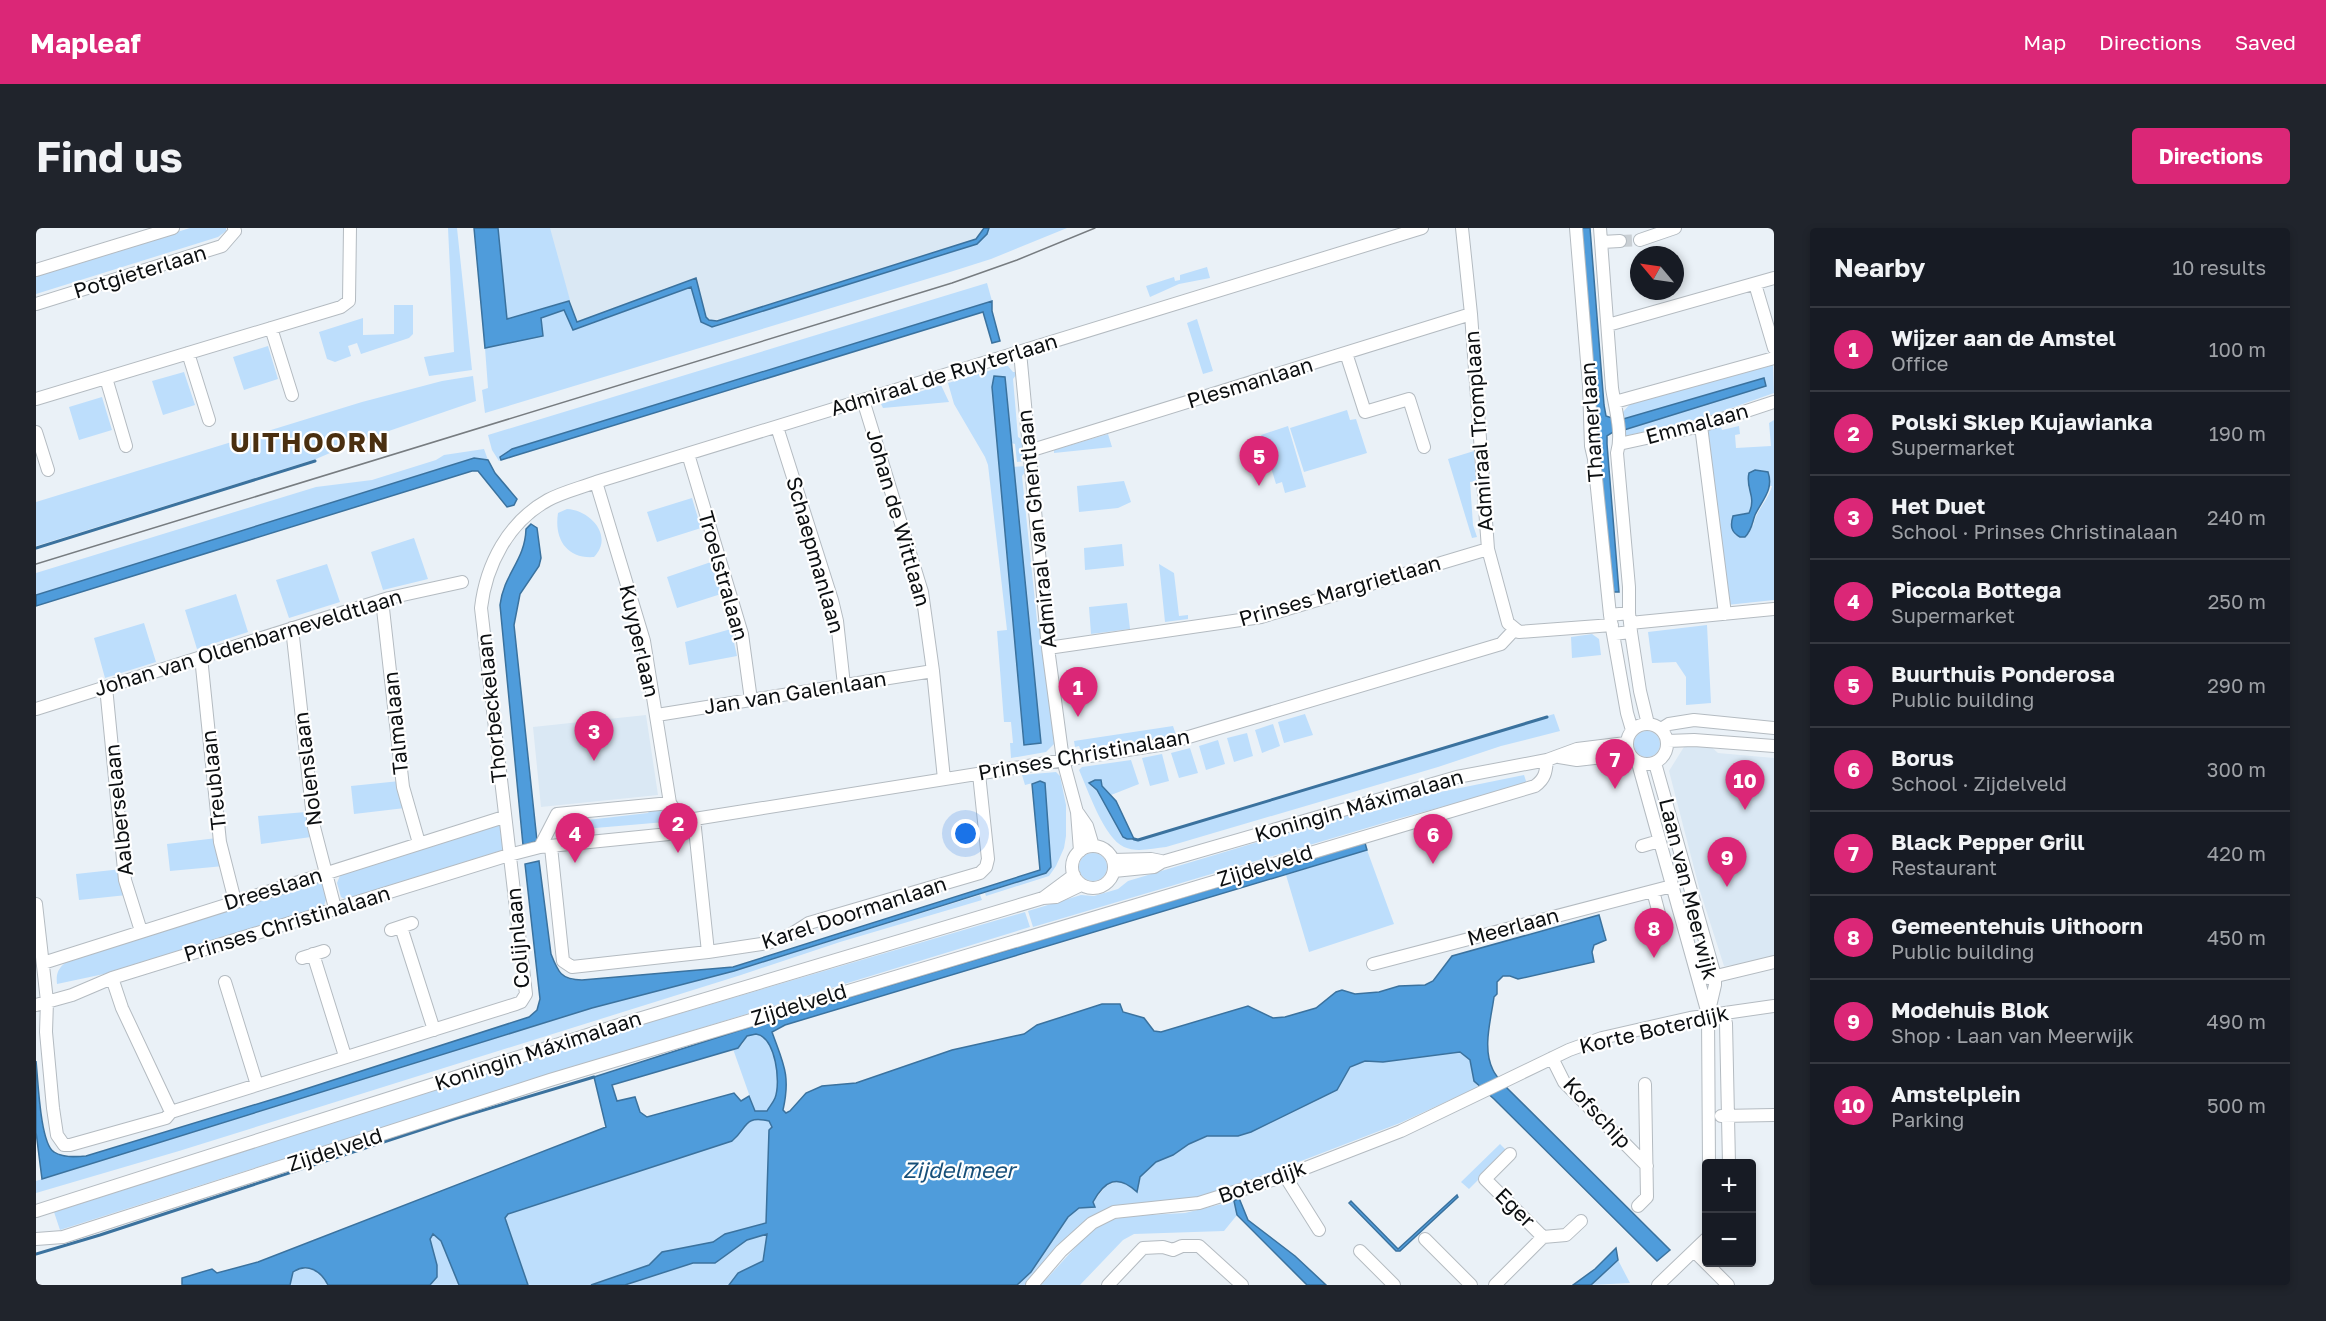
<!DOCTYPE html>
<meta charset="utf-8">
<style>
body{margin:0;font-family:"Golos Text",sans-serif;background:#20242c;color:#f1f3f6}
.controls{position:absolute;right:18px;bottom:18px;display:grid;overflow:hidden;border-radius:6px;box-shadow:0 3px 9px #0003}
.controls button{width:54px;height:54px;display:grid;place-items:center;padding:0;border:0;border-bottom:2px solid #363941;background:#171b24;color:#f1f3f6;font:30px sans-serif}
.compass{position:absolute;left:1594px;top:18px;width:54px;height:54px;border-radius:50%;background:#171b24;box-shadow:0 3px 9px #0003;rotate:299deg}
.you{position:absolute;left:930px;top:606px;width:21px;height:21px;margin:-15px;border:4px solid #fff;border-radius:50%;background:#1a73e8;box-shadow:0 0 0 9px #1a73e833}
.badge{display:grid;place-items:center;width:39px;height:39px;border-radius:50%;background:#db2777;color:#fff;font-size:20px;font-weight:700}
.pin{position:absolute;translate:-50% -50px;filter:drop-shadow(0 2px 3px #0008)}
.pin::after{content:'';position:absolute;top:32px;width:21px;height:18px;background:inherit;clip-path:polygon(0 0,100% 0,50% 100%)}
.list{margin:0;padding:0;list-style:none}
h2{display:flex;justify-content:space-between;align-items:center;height:78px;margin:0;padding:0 24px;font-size:26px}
h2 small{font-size:20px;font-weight:400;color:#9ea1a6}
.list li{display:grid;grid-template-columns:39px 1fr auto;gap:18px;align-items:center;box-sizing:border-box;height:84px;padding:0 24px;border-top:2px solid #363941}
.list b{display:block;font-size:22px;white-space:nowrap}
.list p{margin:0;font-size:20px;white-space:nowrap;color:#9ea1a6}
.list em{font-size:20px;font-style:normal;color:#9ea1a6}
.map{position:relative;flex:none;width:1738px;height:1057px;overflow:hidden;border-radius:6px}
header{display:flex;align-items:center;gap:36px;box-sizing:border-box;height:84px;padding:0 30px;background:#db2777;color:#fff}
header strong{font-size:28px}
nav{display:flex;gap:33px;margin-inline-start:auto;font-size:21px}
.intro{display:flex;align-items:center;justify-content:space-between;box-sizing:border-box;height:144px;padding:0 36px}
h1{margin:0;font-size:42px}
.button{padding:15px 27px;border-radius:6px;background:#db2777;color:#fff;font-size:21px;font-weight:700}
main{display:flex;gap:36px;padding:0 36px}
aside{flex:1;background:#171b24;border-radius:6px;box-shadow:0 3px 9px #0003}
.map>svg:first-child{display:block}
.built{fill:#dae8f4}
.green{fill:#bddefc;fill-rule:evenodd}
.water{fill:#4f9cdb;stroke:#3b729e;stroke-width:1.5;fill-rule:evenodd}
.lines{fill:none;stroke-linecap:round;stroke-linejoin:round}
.stream{stroke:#3b729e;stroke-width:3}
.minor-tunnel{stroke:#c9cfd4;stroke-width:12;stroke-dasharray:12 6;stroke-linecap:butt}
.minor-casing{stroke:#b4bbc1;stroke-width:14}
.minor{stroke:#fff;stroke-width:12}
.tram{stroke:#777c80;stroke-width:1.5}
.labels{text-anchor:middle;stroke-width:4.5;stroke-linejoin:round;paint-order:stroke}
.street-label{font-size:21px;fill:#0c0f11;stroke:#fff}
.water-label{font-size:22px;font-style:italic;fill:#174f79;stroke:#fff}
.district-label{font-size:27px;font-weight:bold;letter-spacing:1.5px;fill:#4a2f10;stroke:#fff}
</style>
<header>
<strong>Mapleaf</strong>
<nav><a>Map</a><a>Directions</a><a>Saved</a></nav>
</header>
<div class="intro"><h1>Find us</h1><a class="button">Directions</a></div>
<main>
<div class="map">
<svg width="1738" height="1057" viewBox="0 0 1738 1057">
<rect width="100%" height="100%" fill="#eaf1f7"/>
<!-- built -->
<path class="built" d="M511,0H949L940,12L681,93L673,92L670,89L659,50L541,95Z
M610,487L622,567L505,579L497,499Z
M1651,514L1671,515L1682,525L1738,530V734L1688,738L1664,663L1633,543Z"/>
<!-- green -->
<path class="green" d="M154,0H190V3L182,9L0,66V48Z
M412,0H421L436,142L393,148L388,129L418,124Z
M462,0H514L534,72L471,92Z
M953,0H1031L955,31L914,44L449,185L446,162L452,160L449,120L506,108L505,90L529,82L538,102L655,59L665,94L676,99L941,16L951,6Z
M1171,39L1174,50L1143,56L1114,69L1110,58L1138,49L1139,53L1144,52V47Z
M951,55L956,73L476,221L463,233L456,222L452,207Z
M358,77H377V106L373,110L325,126L321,115L312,118L315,128L299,134L291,131L283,104L327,90V107L358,106Z
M1161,91L1177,143L1167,146L1151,95Z
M232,118L242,151L208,162L197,129Z
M1737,137L1738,165L1664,191L1589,208L1588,202L1730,158L1728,150L1587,191V184L1594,176Z
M969,138H972L977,144H980V147L977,151L982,209L987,212L989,233L981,234L979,216L975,215L969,149L956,159L988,516L1005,514L977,239L990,238V243L986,248L1001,393L1005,398L1018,516L1010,524L975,530L974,515H977L975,494H968L961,403L971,402L952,237L949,229L918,176L912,155Z
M148,144L159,177L127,187L116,153Z
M437,148L440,173L315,216L280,231L0,318V274L326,174L406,153Z
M905,157L913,174L847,180L845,176Z
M66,169L76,202L43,212L33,179Z
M1311,182L1314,192L1320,191L1331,225L1268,244L1254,200Z
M1738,192V372L1691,377L1670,201L1684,196L1686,202L1703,198L1704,206L1699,207L1700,220L1735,218L1733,195ZM1712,258H1736C1732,273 1720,282 1717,298L1707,285H1713C1718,274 1716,269 1712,258Z
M1252,198L1270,259L1249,265L1246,254L1240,256L1225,207Z
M1072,206L1076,219L1018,225V222Z
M448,221L452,232L438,230L0,367V345L280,259L336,252L400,232L408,227Z
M1438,223L1440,253L1434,254L1437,297L1441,309L1436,310L1412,231Z
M1088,253L1095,274L1082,280L1043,284L1041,258Z
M656,270L665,300L621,314L611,284Z
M531,281C555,282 578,309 558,329C530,331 518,310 522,285Z
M378,310L392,351L347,362L335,324Z
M1086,316L1088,338L1049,342L1048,320Z
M675,334L685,366L641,380L631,349Z
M291,336L304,374L253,390L240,352Z
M1123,336L1138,345L1143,388L1152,387V391L1129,394Z
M200,366L212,404L161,421L149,382Z
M1091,375L1094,401L1055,406L1053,379Z
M108,395L120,434L69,450L58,410Z
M1671,397L1675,475L1650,477V449L1640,434L1616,435L1612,404Z
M695,401L701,428L653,437L649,414Z
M1556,406L1563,411L1565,427L1536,430L1535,409Z
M1269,486L1277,507L1248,515L1242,494Z
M1518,486L1524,503L1465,518L1402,539L1130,619C1117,620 1101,625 1088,619C1068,610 1052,562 1043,542L1046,539L1095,532L1103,556L1075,567L1066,558L1064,552L1055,553L1056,559L1061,562L1094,612H1102Z
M1237,496L1244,518L1226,525L1219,502Z
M1137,498L1140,507L1045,523L1043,518L1039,519L1038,513Z
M1598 516a13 13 0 1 1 26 0a13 13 0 1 1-26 0Z
M1211,505L1217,528L1198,534L1191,510Z
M1182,512L1189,536L1170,542L1163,518Z
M1154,520L1162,545L1143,550L1135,525Z
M1126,526L1133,553L1114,558L1106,530Z
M1020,544L1024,548L1030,577V608L1028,620L1020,638L1013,648L950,668L949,665L1010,645L1004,553L989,557L986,547Z
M1488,547L1491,556L1361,591L997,699L992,683L1045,667L1058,668L1082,661L1092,653L1355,574Z
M364,553L369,580L318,586L315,558Z
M616,580L633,582L636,588L635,599L629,594L536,602L528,612C516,606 517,593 530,589L534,594L612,585Z
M270,584L275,609L225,616L222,588Z
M459,597H466L467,622L311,672L305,669L301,655L305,645Z
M181,610L188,638L134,643L131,616Z
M1331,622L1358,696L1273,724L1250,647Z
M1043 639a14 14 0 1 1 28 0a14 14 0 1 1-28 0Z
M86,641L91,667L43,672L40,646Z
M287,651L291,669L287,680L68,746L21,756C19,739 29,734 43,727Z
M944,667L946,672L804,714L705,747L143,923L0,965V953L556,780L698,743Z
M989,684L994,699L489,854L24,1002L18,984L591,801Z
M720,806C741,809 745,855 739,870C737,875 733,879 731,883H719L697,821L706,817L711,808Z
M1424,824L1434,832L1438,853L1442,859L1364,895L1166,971L1057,989L1036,1005L992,1057H981L995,1044L1032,989L1043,980L1057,974L1070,958L1082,953L1090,954L1101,964L1104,949L1120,934L1137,927L1153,916L1171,908H1202L1215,904L1305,854L1314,839L1329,833L1347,834Z
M719,890L733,893L736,899L730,995L689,1006L677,1014L620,1029L613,1037L555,1057H492L469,990L472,986L699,911L707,899Z
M1464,916L1471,923L1433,961L1425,954Z
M1198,973L1201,987L1188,1003L1098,1006L1087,1012L1044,1057H1005L1055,1002L1072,993L1092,988L1149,985Z
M397,1006L405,1013L423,1057H394L401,1049V1037L394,1011Z
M732,1006L727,1033L702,1045L693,1057H589L657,1035H679L711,1012Z
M1582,1032L1594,1055L1555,1057Z
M263,1039L281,1043L292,1057H254L257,1044Z"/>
<!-- water -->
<path class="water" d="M438,0H462L471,91L533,73L541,94L660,50L670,89L673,92L681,93L940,11L948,0H953L951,6L941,16L676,99L665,94L655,59L537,102L528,82L505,90L507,108L449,120Z
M1545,0H1554L1568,177L1570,188L1576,190L1577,204L1571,208V216L1583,364H1574Z
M956,73V83L964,113L956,115L947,84L478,228L465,232L464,229L476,221Z
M958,148L969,149L1005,515L988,517L956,159Z
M1728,150L1730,158L1588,202L1587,191Z
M438,230L452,232L459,245L481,271L478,277L471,279L442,243H436L0,378V367Z
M1719,242L1732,244C1738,262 1726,272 1719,287C1716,295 1716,302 1709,309H1704C1695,304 1694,298 1697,288L1713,285C1721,268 1709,261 1713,245Z
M495,296L501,300L505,330L503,338L484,366L478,397L501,613L487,617L464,377C468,345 489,333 490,301Z
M1059,552H1065L1066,558L1080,573L1098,611H1091L1087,609L1061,562L1053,555Z
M1004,553L1009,555L1015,639L1010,645L698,743L556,780L6,951L0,904V833C2,850 4,916 18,924C27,930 40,929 50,928L254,866L493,789L501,782L504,771L489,636L503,633L515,726C522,744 525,752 546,752L697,739L1004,642L996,556Z
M1329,615L1331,622L749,797L736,804C747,835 755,847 747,882L750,885L754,883L770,865L786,858L820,855L916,822L988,806L1001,797L1066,776H1084L1087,784L1108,790L1118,803L1125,804L1212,778L1237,790L1249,789L1280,780L1300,764L1306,762L1319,766L1343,764L1363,758L1389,757L1397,753L1416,728L1563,687L1570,712L1558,717L1556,724L1558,734L1482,751L1474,748H1467L1461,754V766L1458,769C1455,792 1446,820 1457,842C1460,849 1467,855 1472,861L1634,1022L1621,1033L1458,871L1438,853L1434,832L1424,824L1347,834L1329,833L1314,839L1301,862L1215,904L1202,908H1171L1153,916L1137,927L1120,934L1104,949L1101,964C1082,946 1069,952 1057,974L1059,979L1043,980L1032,989L995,1044L981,1057H693L702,1045L727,1033L731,1006L711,1012L679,1035H657L589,1057H555L613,1037L626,1024L677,1014L689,1006L730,995L733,902L736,899L733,893C707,887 712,900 696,913L472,986L469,990L492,1057H423L405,1013L397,1006L394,1011L401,1037V1049L394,1057H292C285,1043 271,1034 257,1044L254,1057H146V1050L176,1041L181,1045L222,1034L570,899L558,849L711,800ZM720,806C740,809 745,855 739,870C737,875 733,879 731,883H719L713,868L705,873L698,865L611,889L604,884L599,869L581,873L576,857L702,820L711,808Z
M1421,967L1422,969L1364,1023H1360L1313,975L1315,973L1362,1021Z
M1203,970L1212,992L1259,1028L1290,1057H1271L1201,987L1198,973Z
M1580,1020L1582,1032L1555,1057H1537L1559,1041Z"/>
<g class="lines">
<!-- stream -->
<path class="stream" d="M0,320L279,233
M1098,611L1102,612L1511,489
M0,1026L64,1007L418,891L558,849"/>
<!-- minor-tunnel -->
<path class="minor-tunnel" d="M1584,13L1604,12"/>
<!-- minor casing -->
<g class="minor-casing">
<path id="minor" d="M1426,0L1435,86L1452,321L1472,395L1483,404L1576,397
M1540,0L1553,158L1555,218L1558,231L1574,387L1577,406L1595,404L1593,385L1574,387
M1564,0L1576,160C1579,180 1587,205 1581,225L1593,359V385
M1604,12L1639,0
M1566,14L1584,13
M0,42L137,0
M1719,56L1738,120
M0,76L186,18L199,3L198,0
M1572,97L1738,50
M235,100L256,167
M984,124L1012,420L1027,532L1041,584L1044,623
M152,125L173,192
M1310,125L1329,184L1373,171L1388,219
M70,150L90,218
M0,171L305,79L313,73L314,0
M827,172L886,364L897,443L908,551
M1579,174L1738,130
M1665,198L1689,386
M741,199L796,372L801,393L808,457
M0,204L12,242
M1583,216L1665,198L1738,174
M993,223L1435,86
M652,226L706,406L715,472
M560,254L608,413L634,575L646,593
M346,372L367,559L383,615
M1594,395L1738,381
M256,400L278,599L299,680
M1595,404L1604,463L1612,496
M1577,406L1591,485L1596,502
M1012,420L1225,389L1452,321
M165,429L184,614L199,673
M70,459L89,652L105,703
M0,481L353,370L426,354
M621,487L897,443
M1591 516a20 20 0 1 1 40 0a20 20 0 1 1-40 0Z
M1625,501L1633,496L1658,492L1738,500
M1631,513L1658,512L1738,518
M1523,529L1541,532L1593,526
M1602,535L1672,786
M1619,535L1679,748V757L1672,787L1673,936
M1042,585L1051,598L1057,618
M658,591L672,724
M1606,618L1623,613
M1036 639a21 21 0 1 1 42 0a21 21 0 1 1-42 0Z
M504,619L521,586L634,575
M515,619L527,733L536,739L672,724L732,715L754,707L773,695L944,645L950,639L952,631L943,546
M1077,632L1115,631L1125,633
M1078,643L1118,639L1126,634L1421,549L1511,532L1541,521L1590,515
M1617,663L1626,697
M1007,670L1038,647
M0,676L11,773L10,804L17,880L21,907L28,917H34L130,890L135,884L480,776L485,774L490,766L445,380C450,337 472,294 512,272C527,264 544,260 560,254L1386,0
M365,699L398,802
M355,702L376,695
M277,726L309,828
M266,730L288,723
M7,735L468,589
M1337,736L1636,658
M76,750L86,780L135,884
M1672,750L1738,734
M189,754L221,857
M0,777L36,767L76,750L473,627L504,619L633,606L646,593L1129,516L1465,416L1479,401
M1690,795L1693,936
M1516,830L1528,854L1611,938
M1685,888L1738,887
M1474,926L1449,951L1507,1009
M1249,948L1283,1002
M1602,978L1611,969L1609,856
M0,983L589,795L1007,670L1020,669L1045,657
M0,1011L27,1009L514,852L1499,558C1509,551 1510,544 1511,532
M1389,1011L1435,1057
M1324,1023L1358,1057
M1659,1024L1692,1057
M996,1057L1025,1023L1056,995L1078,984L1163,975L1249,948L1365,903L1533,822L1566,810L1654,790L1738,778
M1072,1057L1107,1020L1127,1019L1137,1022L1146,1018H1163L1206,1057
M1459,1057L1507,1009L1530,1007L1545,993
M1622,1057L1670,1011"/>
</g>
<!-- minor -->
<use href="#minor" class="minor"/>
<!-- tram -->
<path class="tram" d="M0,336L916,55L981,32L1059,0"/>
</g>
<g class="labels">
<!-- street labels -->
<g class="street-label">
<text transform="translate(104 44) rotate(-17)" y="7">Potgieterlaan</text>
<text transform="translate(908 147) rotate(-17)" y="7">Admiraal de Ruyterlaan</text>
<text transform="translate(1214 155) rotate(-17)" y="7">Plesmanlaan</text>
<text transform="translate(1556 194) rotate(-94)" y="7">Thamerlaan</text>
<text transform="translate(1661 196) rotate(-15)" y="7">Emmalaan</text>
<text transform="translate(1443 203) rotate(-94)" y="7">Admiraal Tromplaan</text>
<text transform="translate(862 290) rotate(74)" y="7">Johan de Wittlaan</text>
<text transform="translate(1001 301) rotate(-96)" y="7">Admiraal van Ghentlaan</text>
<text transform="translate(779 327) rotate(74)" y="7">Schaepmanlaan</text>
<text transform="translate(687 348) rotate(74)" y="7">Troelstralaan</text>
<text transform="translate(1304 363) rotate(-16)" y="7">Prinses Margrietlaan</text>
<text transform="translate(603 413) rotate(77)" y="7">Kuyperlaan</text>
<text transform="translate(212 415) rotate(-17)" y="7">Johan van Oldenbarneveldtlaan</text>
<text transform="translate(759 465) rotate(-9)" y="7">Jan van Galenlaan</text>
<text transform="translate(456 480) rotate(-96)" y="7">Thorbeckelaan</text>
<text transform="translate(360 495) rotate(-96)" y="7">Talmalaan</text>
<text transform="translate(1048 527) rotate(-10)" y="7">Prinses Christinalaan</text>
<text transform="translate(272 541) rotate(-97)" y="7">Nolenslaan</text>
<text transform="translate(178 552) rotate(-96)" y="7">Treublaan</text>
<text transform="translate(1323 578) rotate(-16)" y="7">Koningin Máximalaan</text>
<text transform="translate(83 582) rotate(-96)" y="7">Aalberselaan</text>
<text transform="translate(1229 638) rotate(-17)" y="7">Zijdelveld</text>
<text transform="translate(237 661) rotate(-17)" y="7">Dreeslaan</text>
<text transform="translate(1652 661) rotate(76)" y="7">Laan van Meerwijk</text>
<text transform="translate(818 685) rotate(-18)" y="7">Karel Doormanlaan</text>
<text transform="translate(251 696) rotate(-17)" y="7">Prinses Christinalaan</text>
<text transform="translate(1477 699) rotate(-15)" y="7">Meerlaan</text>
<text transform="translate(482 710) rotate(-95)" y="7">Colijnlaan</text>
<text transform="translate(763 777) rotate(-17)" y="7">Zijdelveld</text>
<text transform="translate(1618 802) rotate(-13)" y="7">Korte Boterdijk</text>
<text transform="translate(502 823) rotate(-18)" y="7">Koningin Máximalaan</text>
<text transform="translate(1561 885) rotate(47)" y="7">Kofschip</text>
<text transform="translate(299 922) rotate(-18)" y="7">Zijdelveld</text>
<text transform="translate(1226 954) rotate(-19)" y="7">Boterdijk</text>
<text transform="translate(1479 980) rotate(45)" y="7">Eger</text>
</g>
<!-- water labels -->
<g class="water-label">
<text x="923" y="950">Zijdelmeer</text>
</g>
<!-- district labels -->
<g class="district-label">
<text x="274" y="224">UITHOORN</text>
</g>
</g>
</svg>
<div class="controls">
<button>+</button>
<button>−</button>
</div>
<svg class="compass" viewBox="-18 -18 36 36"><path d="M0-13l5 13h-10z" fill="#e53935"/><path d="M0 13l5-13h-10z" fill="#9ea1a6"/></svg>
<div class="you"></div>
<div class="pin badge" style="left:1042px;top:489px">1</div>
<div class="pin badge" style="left:642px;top:625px">2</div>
<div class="pin badge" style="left:558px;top:533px">3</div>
<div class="pin badge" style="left:539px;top:635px">4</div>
<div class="pin badge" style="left:1223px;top:258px">5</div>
<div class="pin badge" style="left:1397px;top:636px">6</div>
<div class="pin badge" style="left:1579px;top:561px">7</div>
<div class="pin badge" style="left:1618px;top:730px">8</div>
<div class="pin badge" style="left:1691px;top:659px">9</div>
<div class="pin badge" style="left:1709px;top:582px">10</div>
</div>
<aside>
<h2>Nearby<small>10 results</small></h2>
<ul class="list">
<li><span class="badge">1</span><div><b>Wijzer aan de Amstel</b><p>Office</p></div><em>100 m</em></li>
<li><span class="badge">2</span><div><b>Polski Sklep Kujawianka</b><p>Supermarket</p></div><em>190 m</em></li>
<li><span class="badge">3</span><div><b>Het Duet</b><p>School · Prinses Christinalaan</p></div><em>240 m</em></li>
<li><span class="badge">4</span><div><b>Piccola Bottega</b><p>Supermarket</p></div><em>250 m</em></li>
<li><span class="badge">5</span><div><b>Buurthuis Ponderosa</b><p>Public building</p></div><em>290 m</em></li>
<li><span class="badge">6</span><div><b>Borus</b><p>School · Zijdelveld</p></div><em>300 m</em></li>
<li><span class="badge">7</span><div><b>Black Pepper Grill</b><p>Restaurant</p></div><em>420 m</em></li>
<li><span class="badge">8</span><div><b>Gemeentehuis Uithoorn</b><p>Public building</p></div><em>450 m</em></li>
<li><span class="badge">9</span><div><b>Modehuis Blok</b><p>Shop · Laan van Meerwijk</p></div><em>490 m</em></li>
<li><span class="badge">10</span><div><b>Amstelplein</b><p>Parking</p></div><em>500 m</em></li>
</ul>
</aside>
</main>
